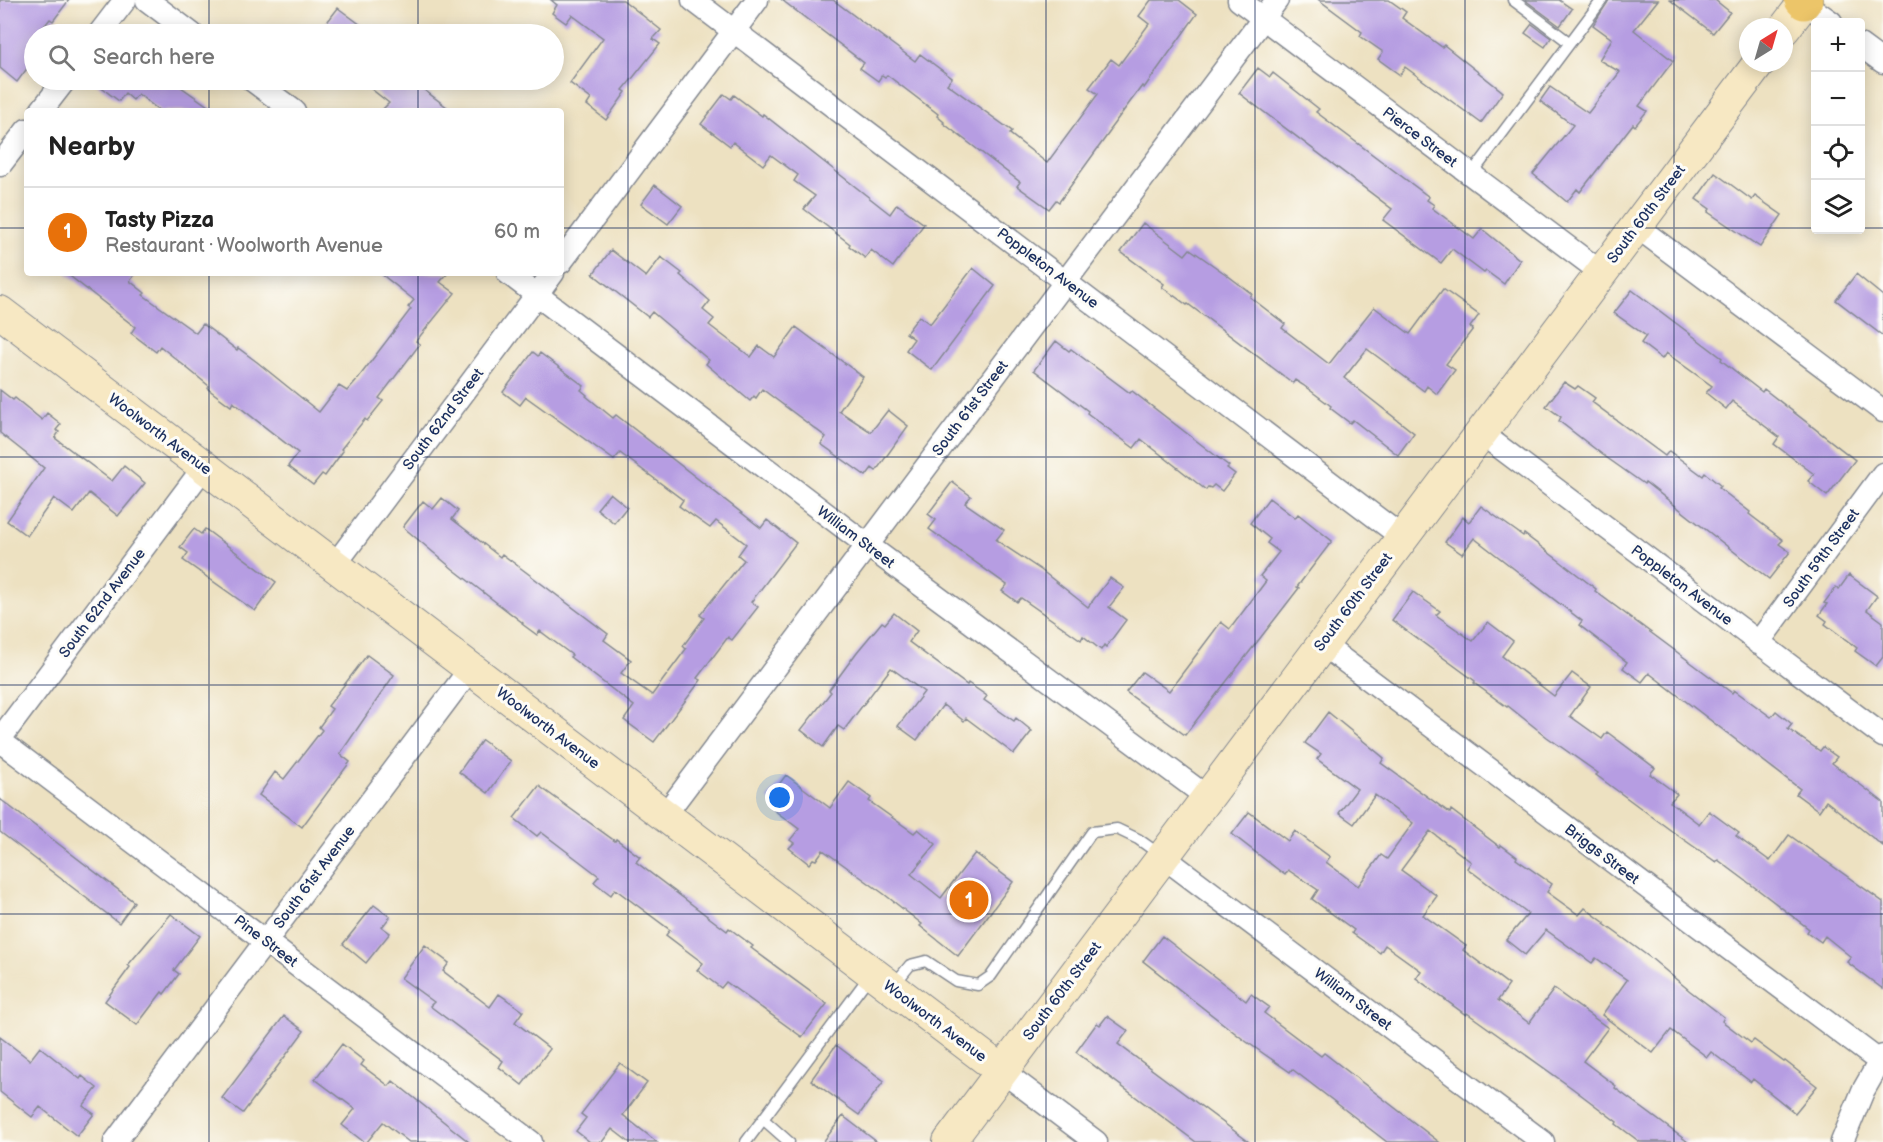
<!DOCTYPE html>
<meta charset="utf-8">
<style>
body{margin:0;font-family:"Balsamiq Sans",sans-serif;background:#f2f2f2;color:#222}
.controls{position:absolute;right:18px;top:18px;display:grid;overflow:hidden;border-radius:6px;box-shadow:0 3px 15px #0003}
.controls button{width:54px;height:54px;display:grid;place-items:center;padding:0;border:0;border-bottom:2px solid #e0e0e0;background:#fff;color:#222;font:30px sans-serif}
.compass{position:absolute;left:1739px;top:18px;width:54px;height:54px;border-radius:50%;background:#fff;box-shadow:0 3px 15px #0003;rotate:37deg}
.you{position:absolute;left:780px;top:798px;width:21px;height:21px;margin:-15px;border:4px solid #fff;border-radius:50%;background:#1a73e8;box-shadow:0 0 0 9px #1a73e833}
.badge{display:grid;place-items:center;width:39px;height:39px;border-radius:50%;background:#1a73e8;color:#fff;font-size:20px;font-weight:700}
.pin{position:absolute;translate:-50% -50%;border:3px solid #fff;box-shadow:0 2px 6px #0006}
.list{margin:0;padding:0;list-style:none}
h2{display:flex;justify-content:space-between;align-items:center;height:78px;margin:0;padding:0 24px;font-size:26px}
h2 small{font-size:20px;font-weight:400;color:#767676}
.list li{display:grid;grid-template-columns:39px 1fr auto;gap:18px;align-items:center;box-sizing:border-box;height:90px;padding:0 24px;border-top:2px solid #e0e0e0}
.list b{display:block;font-size:22px;white-space:nowrap}
.list p{margin:0;font-size:20px;white-space:nowrap;color:#767676}
.list em{font-size:20px;font-style:normal;color:#767676}
.icon{flex:none;width:33px;height:33px;fill:none;stroke:currentColor;stroke-width:2;stroke-linecap:round;stroke-linejoin:round}
.map{position:relative;flex:none;width:1883px;height:1142px;overflow:hidden}
.search{position:absolute;background:#fff;box-shadow:0 3px 15px #0003;left:24px;top:24px;width:540px;height:66px;display:flex;align-items:center;gap:15px;box-sizing:border-box;padding:0 21px;border-radius:33px;color:#767676;font-size:22px}
.panel{position:absolute;background:#fff;box-shadow:0 3px 15px #0003;left:24px;top:108px;width:540px;height:168px;border-radius:6px}
.map>svg:first-child{display:block}
.building{fill:#b69de2}
.lines{fill:none;stroke-linecap:round;stroke-linejoin:round}
.lane-casing{stroke:#848890;stroke-width:13}
.street-casing{stroke:#848890;stroke-width:25}
.secondary-casing{stroke:#848890;stroke-width:34}
.primary-casing{stroke:#848890;stroke-width:35}
.lane{stroke:#fff;stroke-width:10}
.street{stroke:#fff;stroke-width:22}
.secondary{stroke:#f7e8c3;stroke-width:32}
.primary{stroke:#ecc569;stroke-width:33}
.grid{fill:none;stroke:#1b2f5e;stroke-width:1.5;stroke-opacity:0.55}
.labels{text-anchor:middle;stroke-width:6;stroke-linejoin:round;paint-order:stroke}
.street-label{font-size:15px;fill:#1b2f5e;stroke:#fdfcf7}
</style>
<div class="map">
<svg width="1883" height="1142" viewBox="0 0 1883 1142">
<rect width="100%" height="100%" fill="#fdfcf7"/>
<filter id="ink" filterUnits="userSpaceOnUse"><feTurbulence type="fractalNoise" baseFrequency=".0167" numOctaves="2"/><feDisplacementMap in="SourceGraphic" scale="12" xChannelSelector="R" yChannelSelector="G"/><feConvolveMatrix kernelMatrix="1 2 1 2 8 2 1 2 1" color-interpolation-filters="sRGB"/></filter>
<filter id="wash" filterUnits="userSpaceOnUse"><feTurbulence type="fractalNoise" baseFrequency=".008" numOctaves="4" result="noise"/><feDisplacementMap in="SourceGraphic" scale="24" xChannelSelector="R" yChannelSelector="G"/><feGaussianBlur stdDeviation="1.35" result="paint"/><feColorMatrix in="noise" values="0 0 0 0 0 0 0 0 0 0 0 0 0 0 0 0 0 1.4 0 .05"/><feComposite in="paint" operator="in"/></filter>
<g filter="url(#wash)">
<rect width="100%" height="100%" fill="#ede1c1"/>
<g id="blocks">
<!-- building -->
<path class="building" d="M0,0H69L53,21L50,19L38,34H34V48L27,58L32,62L17,82L0,68Z
M551,0H623L661,30L653,39L660,44L623,90L626,92L606,120L587,105L591,99L570,83L603,38L572,15L566,23L552,13L557,5Z
M782,0H833L915,61L920,54L952,78L947,84L1012,131L1010,134L1047,163L1098,94L1089,88L1111,59L1119,65L1149,24L1139,16L1151,0H1179L1197,14L1144,88L1142,86L1110,129L1111,130L1059,202L1056,200L1049,209L1017,186L1020,182L943,123L944,122L937,116L938,114L887,75L885,77L882,75L878,81L860,68L864,63Z
M1319,0H1389L1406,12L1402,18L1442,47L1444,45L1503,92L1481,123L1405,67L1400,75L1378,59L1383,52L1360,36L1362,32Z
M1525,0H1559L1572,9L1560,26Z
M1609,0H1658L1634,30L1673,61L1639,106L1647,111L1635,126L1633,124L1580,192L1577,189L1567,202L1533,174L1573,125L1540,101L1550,87L1588,113L1620,72L1599,60L1612,39L1593,25Z
M1670,0H1715L1730,12L1713,33Z
M338,8L373,34H318Z
M1532,24L1551,38L1545,47L1525,33Z
M1258,68L1270,77L1273,73L1319,109L1316,112L1429,197L1427,200L1434,205L1432,208L1474,239L1482,229L1520,260L1504,284L1486,271L1484,273L1452,249L1441,263L1383,220L1392,209L1239,93Z
M91,80H171L215,111H160L138,94L133,100L125,93L119,101Z
M360,80H411L452,111H381L389,103Z
M724,94L731,99L734,95L762,116L763,114L890,214L897,204L924,224L893,267L871,250L865,258L849,246L850,244L804,209L815,196L794,181L798,175L771,155L763,165L733,142L730,146L701,124Z
M1715,173L1752,200L1755,196L1782,215L1760,247L1708,212L1710,209L1696,199Z
M655,185L682,206L668,224L641,204Z
M1143,223L1185,255L1190,249L1227,275L1252,294L1250,297L1285,324L1282,328L1329,364L1374,307L1410,334L1443,289L1479,315L1470,327L1473,329L1446,364L1455,370L1437,394L1427,386L1424,391L1367,349L1344,378L1414,433L1398,455L1353,420L1350,423L1330,408L1331,406L1303,385L1295,380L1293,383L1188,304L1187,305L1162,287L1164,284L1121,252Z
M611,250L646,277L661,257L682,273L680,275L710,301L703,310L714,319L709,325L751,357L759,346L774,357L796,327L863,377L839,411L871,432L888,410L908,426L876,471L872,468L866,476L821,444L826,437L762,389L756,398L754,396L750,401L706,364L709,360L652,312L648,317L593,274Z
M973,268L995,286L932,370L906,350L914,339L906,333L919,316L930,324Z
M66,273H136L130,281L145,293L143,295L196,333L203,324L237,350L238,348L257,362L319,412L339,386L347,391L359,377L411,309L408,307L414,300L380,273H448L440,282L455,293L416,341L420,344L379,398L383,401L367,421L365,419L341,449L343,451L325,476L322,474L313,485L288,466L298,453L233,402L231,406L208,389L209,386L160,346L156,352L131,333L135,327Z
M1856,274L1883,296V336L1836,300Z
M1632,290L1722,358L1721,360L1762,392L1764,389L1855,460L1827,496L1808,481L1814,474L1774,444L1779,437L1732,401L1726,409L1706,393L1712,386L1666,353L1662,359L1641,343L1646,336L1614,313Z
M1056,341L1069,351L1071,349L1130,393L1132,391L1229,466L1227,468L1235,474L1222,491L1214,485L1211,488L1208,487L1206,490L1141,439L1134,448L1087,413L1088,411L1034,370Z
M533,352L538,356L540,353L584,386L581,390L587,395L586,396L613,418L616,415L761,528L767,520L796,543L751,602L758,607L732,640L728,637L697,678L701,680L654,742L624,720L634,706L570,657L572,655L540,631L537,635L522,624L523,623L453,569L403,527L423,501L433,509L442,498L458,511L452,519L466,530L500,557L502,554L608,634L604,640L631,660L621,673L652,695L686,649L683,646L704,618L700,615L744,560L738,555L746,544L716,521L710,528L679,506L683,500L620,453L614,460L526,397L520,405L503,392Z
M1564,382L1575,389L1578,386L1595,398L1592,402L1665,456L1669,451L1703,476L1705,473L1721,486L1719,488L1750,512L1749,514L1783,540L1779,544L1790,552L1769,579L1645,482L1644,484L1603,455L1559,421L1561,417L1546,406Z
M0,390L13,400L15,398L42,420L47,413L61,424L56,430L59,432L55,438L112,481L124,466L145,483L118,516L89,493L74,513L54,498L27,536L7,521L44,468L0,433Z
M952,482L971,496L965,503L1004,530L996,540L1041,570L1088,607L1110,578L1124,588L1109,607L1126,620L1106,647L1104,645L1101,650L1083,636L1081,640L1021,598L1017,602L1002,591L1007,585L929,529L936,520L928,514Z
M610,493L627,507L614,523L597,509Z
M1269,498L1295,518L1298,514L1332,541L1297,587L1299,588L1185,735L1126,692L1142,672L1169,691L1221,622L1230,629L1266,581L1260,576L1279,552L1267,543L1270,539L1250,523Z
M1481,506L1523,536L1524,534L1561,562L1596,589L1595,591L1732,693L1734,690L1771,717L1776,711L1792,724L1788,729L1820,751L1823,747L1837,757L1832,763L1883,802V846L1826,801L1819,811L1796,794L1800,789L1649,673L1642,682L1623,668L1627,662L1579,625L1582,621L1474,538L1462,554L1445,542L1463,517L1469,522Z
M194,529L201,534L205,529L276,582L255,611L183,560L188,553L180,547Z
M1849,575L1877,596L1867,610L1883,622V657L1876,666L1855,651L1857,648L1825,624L1827,621L1819,615L1827,604L1824,603L1836,587L1839,589Z
M1413,592L1440,611L1436,615L1473,641L1488,622L1513,641L1502,656L1554,696L1572,673L1591,687L1570,716L1602,739L1607,732L1655,768L1650,774L1677,794L1670,802L1699,824L1709,811L1739,833L1736,836L1770,861L1789,835L1883,902V989L1847,962L1851,957L1825,936L1821,942L1807,932L1809,929L1761,892L1718,860L1716,862L1673,832L1596,775L1598,773L1547,737L1508,706L1507,707L1474,683L1475,681L1392,620Z
M894,613L917,631L909,642L967,685L968,683L987,696L984,700L1014,721L1016,718L1032,731L1014,754L966,718L964,721L943,705L917,740L898,726L924,692L891,668L844,730L838,726L823,747L801,730L831,692L829,690L857,652L882,622L885,624Z
M367,655L394,675L340,754L350,762L302,827L259,795L275,772L284,779L322,730L319,727L332,709L328,706Z
M1328,712L1384,758L1381,763L1450,813L1451,810L1500,847L1501,845L1517,857L1516,859L1552,884L1547,892L1579,915L1585,908L1605,923L1604,924L1652,959L1690,991L1724,1017L1722,1021L1751,1043L1754,1040L1784,1062L1785,1061L1817,1086L1795,1113L1753,1079L1751,1082L1711,1052L1707,1057L1671,1030L1653,1053L1602,1015L1627,980L1596,958L1592,963L1546,930L1525,955L1506,940L1528,914L1467,868L1471,862L1430,831L1401,870L1437,896L1423,915L1466,946L1463,950L1509,985L1498,1000L1529,1023L1554,989L1608,1028L1583,1061L1616,1086L1615,1088L1688,1142H1640L1616,1124L1617,1122L1572,1088L1467,1013L1466,1015L1416,978L1421,971L1385,945L1380,953L1352,933L1354,930L1312,899L1318,890L1288,870L1285,875L1232,834L1249,812L1288,841L1295,831L1330,857L1326,862L1358,886L1381,855L1387,859L1413,823L1375,795L1354,824L1339,813L1357,789L1317,759L1321,754L1305,743Z
M482,740L511,761L488,793L459,772Z
M786,775L830,808L849,782L871,798L869,801L914,833L918,829L936,844L911,874L941,898L975,853L1013,882L958,956L920,926L922,924L884,894L823,850L816,860L813,859L809,864L789,848L794,843L790,840L799,829L774,810L777,806L768,799Z
M539,786L615,841L616,839L640,857L636,862L727,931L729,928L753,946L751,948L827,1004L802,1037L726,982L721,988L697,970L703,963L666,935L670,930L615,889L611,895L594,882L599,876L541,832L537,836L514,818Z
M0,799L134,902L119,923L0,832Z
M374,905L390,917L382,927L390,933L366,963L343,944Z
M171,914L200,936L174,970L179,974L164,994L162,992L137,1025L105,1001L130,967L128,965Z
M1162,936L1246,1001L1251,994L1269,1007L1264,1013L1321,1056L1324,1053L1439,1142H1387L1292,1069L1290,1072L1244,1040L1143,961Z
M425,945L449,963L443,971L490,1007L499,994L523,1011L515,1022L550,1049L522,1085L499,1067L503,1061L430,1006L434,1002L401,978Z
M284,1016L304,1031L243,1113L222,1098Z
M1107,1016L1128,1031L1118,1044L1249,1142H1196L1076,1052L1097,1023L1100,1025Z
M0,1037L30,1060L40,1047L80,1079L82,1076L97,1088L83,1106L94,1114L77,1136L40,1107L32,1117L0,1092Z
M342,1044L364,1061L361,1065L389,1086L393,1081L469,1142H409L383,1122L367,1142H364L342,1125L355,1109L315,1079Z
M836,1045L884,1081L859,1115L811,1080Z
M620,1063L647,1083L623,1115L657,1142H629L612,1129L602,1142H590L576,1131L586,1118L581,1114Z
M843,1116L877,1142H823Z"/>
</g>
</g>
<g filter="url(#ink)">
<use href="#blocks" fill-opacity="0" stroke="#848890" stroke-width="1.5"/>
<g class="lines">
<!-- lane casing -->
<g class="lane-casing">
<path id="lane" d="M1513,0L1570,43
M1471,175L1602,0
M893,986L910,965L926,961L956,981L978,985L991,976L1092,832L1117,829L1138,839L1162,856
M763,1119L789,1142
M746,1142L871,974"/>
</g>
<!-- street casing -->
<g class="street-casing">
<path id="street" d="M147,0L192,34
M693,0L1402,537
M1239,0L1602,273
M1804,3L1831,22
M99,34L125,0
M1860,45L1883,62
M252,80L294,111
M41,111L65,80
M0,165L27,130
M1636,226L1883,411
M561,262L757,0
M508,273L867,545L1207,797
M1481,433L1883,736
M334,566L553,273
M1758,643L1883,474
M1322,644L1883,1064
M0,739L204,467
M0,741L531,1142
M664,816L1277,0
M1162,856L1543,1142
M1002,1071L1096,1142
M115,1142L470,669
M1842,1142L1863,1091L1883,1056"/>
</g>
<!-- secondary casing -->
<g class="secondary-casing">
<path id="secondary" d="M1784,29L1804,3
M0,312L1002,1071
M949,1142L1759,63"/>
</g>
<!-- primary casing -->
<g class="primary-casing">
<path id="primary" d="M1801,0L1804,3L1806,0"/>
</g>
<!-- lane -->
<use href="#lane" class="lane"/>
<!-- street -->
<use href="#street" class="street"/>
<!-- secondary -->
<use href="#secondary" class="secondary"/>
<!-- primary -->
<use href="#primary" class="primary"/>
</g>
</g>
<!-- grid -->
<path class="grid" d="M209,0V34M418,0V34M628,0V1142M837,0V1142M1046,0V1142M1255,0V1142M1465,0V1142M1674,0V1142M209,80V111M418,80V111M0,228H27M561,228H1816M1860,228H1883M209,273V1142M418,273V1142M0,457H1883M0,685H1883M0,914H1883"/>
<g class="labels">
<!-- street labels -->
<g class="street-label">
<text transform="translate(1420 137) rotate(37)" y="5">Pierce Street</text>
<text transform="translate(1646 214) rotate(-53)" y="5">South 60th Street</text>
<text transform="translate(1048 268) rotate(37)" y="5">Poppleton Avenue</text>
<text transform="translate(970 408) rotate(-53)" y="5">South 61st Street</text>
<text transform="translate(443 419) rotate(-53)" y="5">South 62nd Street</text>
<text transform="translate(160 434) rotate(37)" y="5">Woolworth Avenue</text>
<text transform="translate(856 537) rotate(37)" y="5">William Street</text>
<text transform="translate(1821 558) rotate(-54)" y="5">South 59th Street</text>
<text transform="translate(1682 585) rotate(37)" y="5">Poppleton Avenue</text>
<text transform="translate(1353 602) rotate(-53)" y="5">South 60th Street</text>
<text transform="translate(102 603) rotate(-53)" y="5">South 62nd Avenue</text>
<text transform="translate(548 728) rotate(37)" y="5">Woolworth Avenue</text>
<text transform="translate(1602 854) rotate(37)" y="5">Briggs Street</text>
<text transform="translate(314 877) rotate(-53)" y="5">South 61st Avenue</text>
<text transform="translate(266 941) rotate(37)" y="5">Pine Street</text>
<text transform="translate(1062 991) rotate(-53)" y="5">South 60th Street</text>
<text transform="translate(1353 999) rotate(37)" y="5">William Street</text>
<text transform="translate(935 1021) rotate(37)" y="5">Woolworth Avenue</text>
</g>
</g>
</svg>
<div class="controls">
<button>+</button>
<button>−</button>
<button><svg class="icon" aria-label="locate" viewBox="0 0 24 24"><circle cx="12" cy="12" r="6"/><path d="M12 2v4M12 18v4M2 12h4M18 12h4"/></svg></button>
<button><svg class="icon" aria-label="layers" viewBox="0 0 24 24"><path d="M12 4l9 5-9 5-9-5zM3 14l9 5 9-5"/></svg></button>
</div>
<svg class="compass" viewBox="-18 -18 36 36"><path d="M0-13l5 13h-10z" fill="#e53935"/><path d="M0 13l5-13h-10z" fill="#767676"/></svg>
<div class="you"></div>
<div class="pin badge" style="left:969px;top:900px;background:#e8710a">1</div>
<div class="search"><svg class="icon" aria-label="search" viewBox="0 0 24 24"><circle cx="10" cy="10" r="6"/><path d="M15 15l6 6"/></svg>Search here</div>
<section class="panel">
<h2>Nearby<small></small></h2>
<ul class="list">
<li><span class="badge" style="background:#e8710a">1</span><div><b>Tasty Pizza</b><p>Restaurant · Woolworth Avenue</p></div><em>60 m</em></li>
</ul>
</section>
</div>
